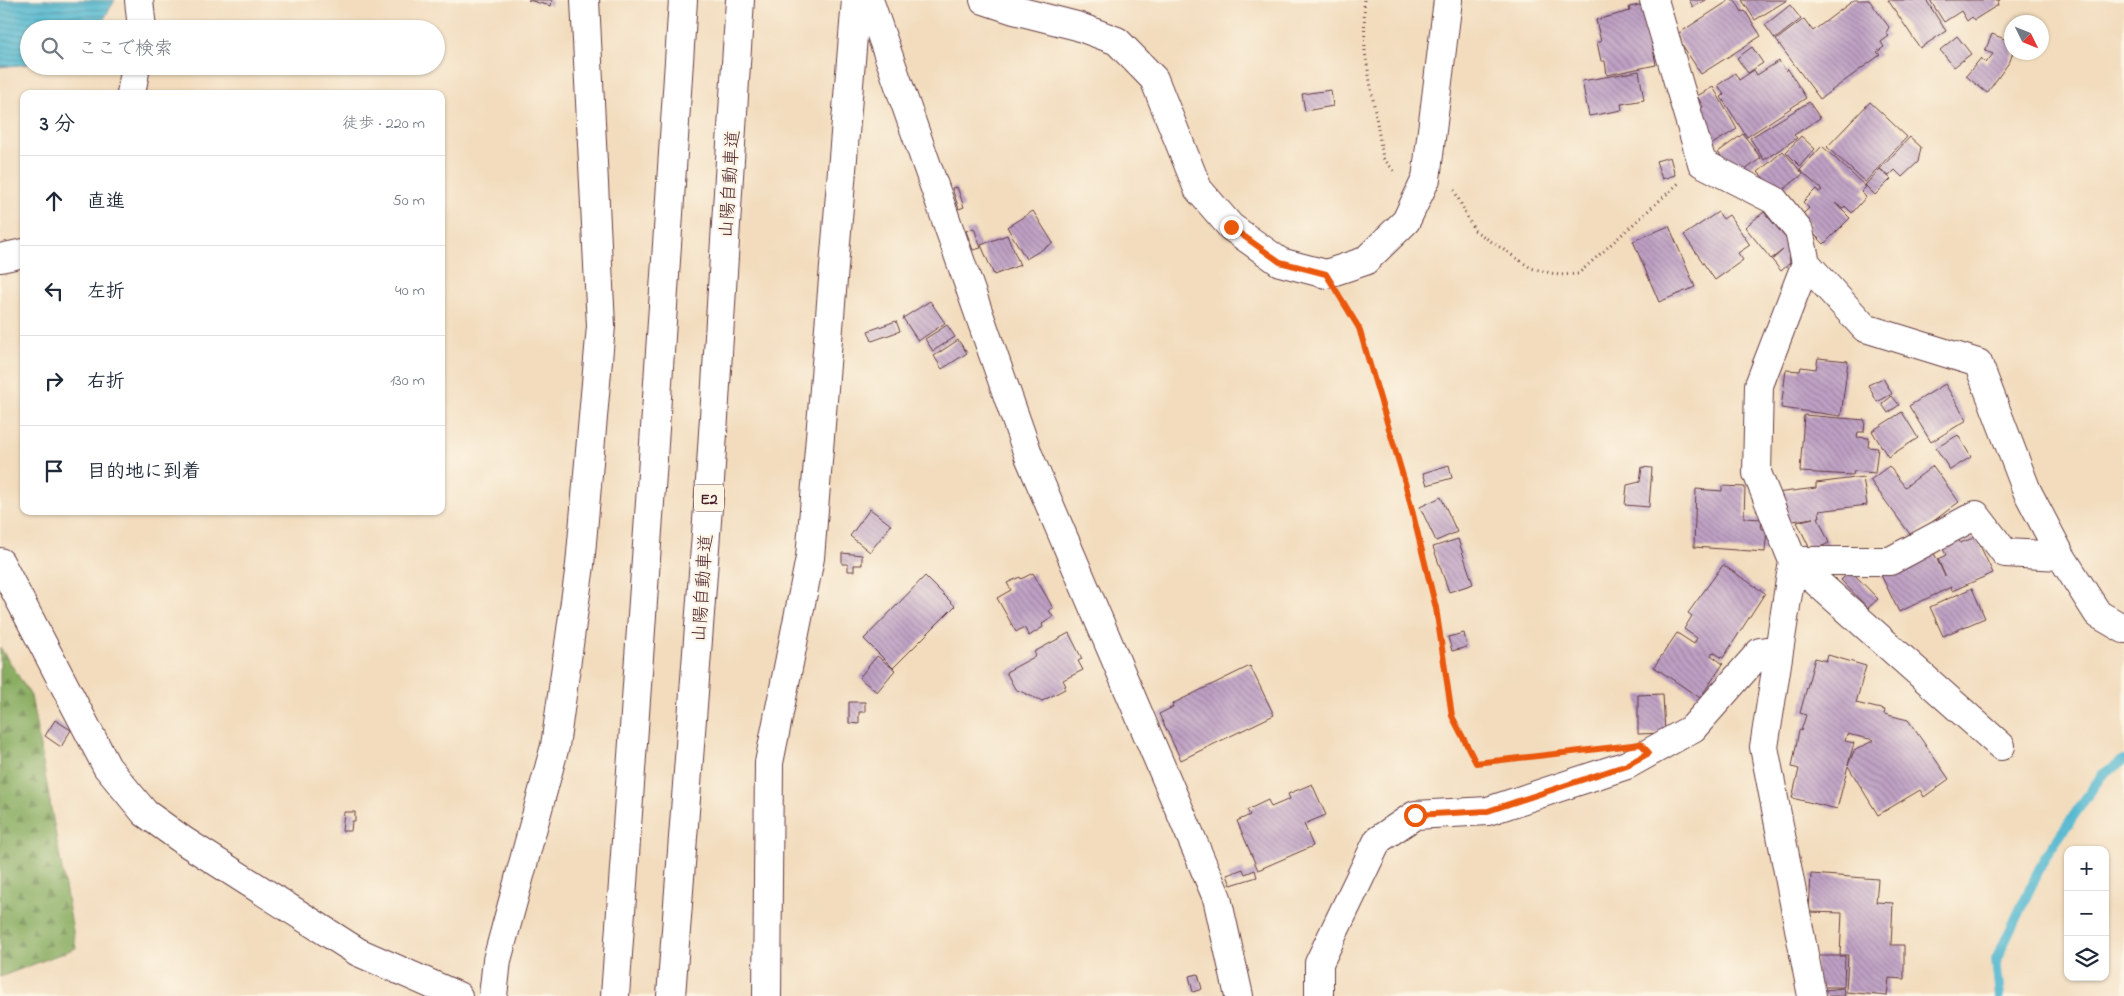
<!DOCTYPE html>
<html lang="ja">
<meta charset="utf-8">
<style>
body{margin:0;font-family:"Indie Flower","Klee One",sans-serif;background:#f2f2f3;color:#1f2937}
.controls{position:absolute;right:15px;bottom:15px;display:grid;overflow:hidden;border-radius:10px;box-shadow:0 1px 4px #0004}
.controls button{width:45px;height:45px;display:grid;place-items:center;padding:0;border:0;border-bottom:1px solid #e0e1e3;background:#fff;color:#1f2937;font:25px sans-serif}
.compass{position:absolute;left:2004px;top:15px;width:45px;height:45px;border-radius:50%;background:#fff;box-shadow:0 1px 4px #0004;rotate:133deg}
.stop{position:absolute;width:15px;height:15px;margin:-11px;border:4px solid #ea580c;border-radius:50%;background:#fff}
.stop.end{background:#ea580c;border-color:#fff;box-shadow:0 1px 5px #0008}
.list{margin:0;padding:0;list-style:none}
h2{display:flex;justify-content:space-between;align-items:center;height:65px;margin:0;padding:0 20px;font-size:21px}
h2 small{font-size:16px;font-weight:400;color:#747a83}
.list li{display:grid;grid-template-columns:32px 1fr auto;gap:15px;align-items:center;box-sizing:border-box;height:90px;padding:0 20px;border-top:1px solid #e0e1e3}
.list b{display:block;font-size:19px;white-space:nowrap}
.list em{font-size:16px;font-style:normal;color:#747a83}
.icon{flex:none;width:28px;height:28px;fill:none;stroke:currentColor;stroke-width:2;stroke-linecap:round;stroke-linejoin:round}
.map{position:relative;flex:none;width:2124px;height:996px;overflow:hidden}
.search{position:absolute;background:#fff;box-shadow:0 1px 4px #0004;left:20px;top:20px;width:425px;height:55px;display:flex;align-items:center;gap:12px;box-sizing:border-box;padding:0 18px;border-radius:28px;color:#747a83;font-size:19px}
.panel{position:absolute;background:#fff;box-shadow:0 1px 4px #0004;left:20px;top:90px;width:425px;height:425px;border-radius:10px}
.map>svg:first-child{display:block}
.forest{fill:url(#forest-firs);stroke:#6a6646}
.water{fill:url(#water-rules);stroke:#4e6c7e}
.lines{fill:none;stroke-linecap:round;stroke-linejoin:round}
.stream{stroke:#52b8d0;stroke-width:10}
.building{fill:url(#building-back-hatch);fill-rule:evenodd}
.minor-casing{stroke:#633b41;stroke-width:30}
.tertiary-casing{stroke:#633b41;stroke-width:30}
.motorway-casing{stroke:#633b41;stroke-width:30}
.path{stroke:#633b41;stroke-width:3;stroke-dasharray:1 4;stroke-linecap:butt}
.minor{stroke:#fff;stroke-width:28}
.tertiary{stroke:#fff;stroke-width:28}
.motorway{stroke:#fff;stroke-width:28}
.route{stroke:#ea580c;stroke-width:6}
.labels{text-anchor:middle;stroke-width:4.5;stroke-linejoin:round;paint-order:stroke}
.shield{fill:#fcf5e5;stroke:#7f5f63;stroke-width:1}
.shield-label{font-size:16px;font-weight:bold;fill:#4a1f2b}
.street-label{font-size:18px;fill:#4a1f2b;stroke:#fcf5e5}
</style>
<div class="map">
<svg width="2124" height="996" viewBox="0 0 2124 996">
<defs>
<pattern id="forest-firs" width="22" height="20" patternUnits="userSpaceOnUse" patternTransform="scale(1.25)"><rect width="22" height="20" fill="#89ad62"/><path d="M5 1l3.5 6h-7zM16 11l3.5 6h-7z" fill="#728c51"/></pattern>
<pattern id="water-rules" width="6" height="5" patternUnits="userSpaceOnUse" patternTransform="scale(1.25)"><rect width="6" height="5" fill="#52b8d0"/><path d="M0 2.5h6" fill="none" stroke="#4695a9"/></pattern>
<pattern id="building-back-hatch" width="6" height="6" patternUnits="userSpaceOnUse" patternTransform="scale(1.25)"><rect width="6" height="6" fill="#bea0c4"/><path d="M-1 5l2 2M0 0l6 6M5-1l2 2" fill="none" stroke="#9c829f"/></pattern>
</defs>
<rect width="100%" height="100%" fill="#fcf5e5"/>
<filter id="ink" filterUnits="userSpaceOnUse"><feTurbulence type="fractalNoise" baseFrequency=".02" numOctaves="2"/><feDisplacementMap in="SourceGraphic" scale="10" xChannelSelector="R" yChannelSelector="G"/><feConvolveMatrix kernelMatrix="1 2 1 2 8 2 1 2 1" color-interpolation-filters="sRGB"/></filter>
<filter id="wash" filterUnits="userSpaceOnUse"><feTurbulence type="fractalNoise" baseFrequency=".0096" numOctaves="4" result="noise"/><feDisplacementMap in="SourceGraphic" scale="20" xChannelSelector="R" yChannelSelector="G"/><feGaussianBlur stdDeviation="1.12" result="paint"/><feColorMatrix in="noise" values="0 0 0 0 0 0 0 0 0 0 0 0 0 0 0 0 0 1.4 0 .05"/><feComposite in="paint" operator="in"/></filter>
<g filter="url(#wash)">
<rect width="100%" height="100%" fill="#f2dcbd"/>
<!-- forest -->
<path class="forest" d="M0,647L31,696L76,948L0,977Z"/>
<!-- water -->
<path class="water" d="M0,0H115L98,29H29V64L0,67Z"/>
<g class="lines">
<!-- stream -->
<path class="stream" d="M2000,996L1996,960L2045,857L2102,775L2124,760"/>
</g>
<g id="blocks">
<!-- building -->
<path class="building" d="M528,0H552L551,6Z
M1689,0H1706L1693,7Z
M1730,0H1735L1742,12L1745,11L1761,36L1701,74L1676,35Z
M1742,0H1787L1755,20Z
M1854,0H1869L1889,27L1886,33L1889,36L1881,42L1884,47L1877,52L1880,55L1820,99L1776,40L1804,19L1813,31Z
M1888,0H1926L1946,31L1920,48Z
M1930,0H2000L1997,2L1998,5L1974,20L1972,17L1967,21L1961,11L1944,22Z
M1645,4L1656,65L1607,75L1605,61H1601L1597,42H1601L1596,20L1630,11L1629,7Z
M1790,5L1801,19L1775,39L1765,25Z
M1992,34L2012,42V52H2013L2010,61L1987,93L1966,76L1981,58L1986,63L1993,54L1985,51Z
M1957,36L1971,54L1954,67L1940,50Z
M1752,47L1763,63L1748,73L1737,58Z
M1779,61L1786,71L1788,69L1806,98L1747,137L1721,97L1724,95L1718,85L1735,73L1739,80L1754,70L1757,75Z
M1639,71L1644,100L1621,104L1622,110L1589,116L1582,81Z
M1713,87L1737,129L1709,146L1695,112L1703,107L1697,96Z
M1331,90L1333,106L1305,111L1302,94Z
M1809,102L1820,118L1794,135L1797,138L1764,160L1750,138Z
M1870,102L1907,137L1865,182L1827,147Z
M1743,134L1761,158L1736,177L1718,152Z
M1801,136L1815,149L1800,166L1786,152Z
M1910,137L1921,147L1918,162L1902,177L1895,170L1889,176L1880,169Z
M1822,146L1866,187L1861,192L1866,197L1852,213L1845,206L1843,209L1835,203L1850,218L1824,244L1807,227L1811,223L1802,215L1809,208L1803,202L1816,189L1819,192L1822,190L1800,170Z
M1783,151L1803,174L1778,194L1758,172Z
M1670,157L1675,175L1662,179L1656,161Z
M1880,169L1891,179L1875,195L1865,185Z
M957,187L964,207L959,209L952,188Z
M1033,211L1053,243L1026,259L1007,227Z
M1718,212L1723,219L1729,215L1750,245L1738,253L1743,260L1715,280L1684,235Z
M1764,212L1791,244L1789,246L1790,263L1781,271L1772,260L1783,250L1771,259L1745,227Z
M1669,226L1695,287L1659,302L1633,241Z
M974,228L981,248L973,250L966,231Z
M1007,235L1020,265L994,275L981,245Z
M930,301L945,323L918,341L903,318Z
M896,321L900,331L872,341L868,331Z
M947,325L955,337L933,351L925,339Z
M958,340L967,353L942,369L934,356Z
M1818,358L1848,361L1841,416L1781,408L1786,370L1800,371L1801,367L1816,369Z
M1883,378L1892,394L1877,402L1868,385Z
M1945,384L1967,420L1931,442L1909,406Z
M1892,396L1899,405L1888,413L1882,404Z
M1902,412L1918,438L1888,457L1872,431Z
M1804,415L1865,420L1864,432H1858L1857,437L1869,438L1868,447L1878,448L1875,473L1854,471L1853,475L1800,472Z
M1958,435L1971,457L1950,470L1936,448Z
M1449,465L1452,478L1427,485L1423,473Z
M1889,466L1905,487L1933,466L1959,502L1912,537L1870,480Z
M1642,467L1652,468L1649,507L1625,505L1627,485L1640,482Z
M1863,477L1867,505L1819,511L1820,517H1818L1829,543L1811,551L1797,522L1813,518L1786,522L1776,493L1816,488V483Z
M1722,486L1745,487L1744,518L1762,519L1761,529H1767L1765,552L1694,547L1696,489L1722,491Z
M1441,497L1457,532L1436,541L1420,507Z
M870,509L891,525L870,552L850,536Z
M1976,537L1993,573L1952,591L1951,587L1899,612L1881,575L1931,547L1945,576L1938,559L1946,555L1942,547L1959,540L1960,543Z
M1458,539L1473,584L1449,592L1433,547Z
M842,553L862,555V565H854V571H848V564H842Z
M1723,565L1765,593L1723,658L1713,652L1711,655L1723,664L1700,698L1654,667L1677,633L1694,644L1697,638L1684,629L1692,616L1688,613Z
M1851,571L1878,599L1868,608L1841,580Z
M1033,573L1053,608L1049,610L1053,617L1042,624L1043,627L1029,636L1024,627L1016,632L997,598L1011,590L1007,583L1020,577L1021,579Z
M925,576L955,606L893,668L864,639Z
M1972,588L1985,618L1943,636L1930,607Z
M1069,633L1082,659L1078,661L1083,670L1063,680L1066,686L1064,687L1065,689L1042,701L1015,689L1006,672L1036,656L1034,652Z
M1464,633L1467,647L1452,651L1448,637Z
M1828,655L1866,666L1856,703L1885,710L1884,714L1908,720L1949,779L1924,797L1920,790L1878,815L1848,766L1837,809L1792,798L1799,769L1792,767L1799,730L1801,731L1806,715L1800,713L1815,658L1826,661ZM1847,734L1874,740L1854,751L1848,765L1854,743L1845,741Z
M877,656L895,670L877,692L859,678Z
M1250,666L1274,715L1181,760L1159,714L1173,707L1172,704Z
M1663,694L1665,733L1638,734V695Z
M849,702H865V712H859V724L849,723Z
M55,720L71,730L61,747L45,736Z
M1312,784L1326,815L1304,824L1313,846L1258,870L1237,821L1250,815L1247,810L1268,800L1271,807L1290,799L1288,794Z
M344,812H355V821H352L351,831H342Z
M1243,869L1245,874L1255,870L1257,877L1231,885L1227,875Z
M1811,874L1878,879L1876,902L1893,903L1891,945H1904V979L1889,978L1887,996L1846,992L1848,955H1840L1842,913L1809,912Z
M1816,956H1845L1844,987H1816Z
M1198,974L1202,989L1193,992L1189,976Z
M1843,988L1845,996H1818L1817,991Z"/>
</g>
</g>
<g filter="url(#ink)">
<use href="#blocks" fill-opacity="0" stroke="#633b41" stroke-width="1"/>
<g class="lines">
<!-- minor casing -->
<g class="minor-casing">
<path id="minor" d="M139,0L142,29
M869,0L1028,454L1217,898L1239,996
M984,0L1014,10L1077,26L1117,41L1154,79L1198,189L1231,227L1280,262L1326,274L1365,261L1406,221L1426,179L1448,0
M1654,0L1702,163L1774,200L1799,231L1806,263L1759,385L1757,473L1793,561L1764,747L1812,996
M131,94L136,66
M0,258L24,253
M1806,263L1865,328L1978,363L2027,491L2061,556L2098,614L2124,629
M0,562L107,767L145,813L184,841L358,952L458,996
M2001,746L1793,561H1890L1976,515L2005,553L2061,556
M493,996L497,960L555,746L580,565L601,326L585,0
M1319,996V963L1378,840L1415,815L1488,811L1627,765L1693,728L1760,652L1779,649"/>
</g>
<!-- tertiary casing -->
<g class="tertiary-casing">
<path id="tertiary" d="M767,996L769,763L810,558L856,0"/>
</g>
<!-- motorway casing -->
<g class="motorway-casing">
<path id="motorway" d="M615,996L652,474L683,0
M671,996L710,481L740,0"/>
</g>
<!-- path -->
<path class="path" d="M1364,0L1365,52L1383,158L1396,173
M1454,190L1474,230L1531,268L1559,275L1578,274L1680,182
M1342,300L1359,328L1406,486L1436,608L1452,716L1476,763L1559,754"/>
<!-- minor -->
<use href="#minor" class="minor"/>
<!-- tertiary -->
<use href="#tertiary" class="tertiary"/>
<!-- motorway -->
<use href="#motorway" class="motorway"/>
</g>
</g>
<g class="lines" filter="url(#ink)">
<!-- route -->
<path class="route" d="M1231,227L1280,262L1326,274L1359,328L1406,486L1436,608L1452,716L1476,763L1641,744L1649,753L1627,765L1488,811L1415,815"/>
</g>
<g class="labels">
<!-- shield labels -->
<rect class="shield" x="694" y="484.5" width="30" height="27" rx="4"/>
<g class="shield-label">
<text x="709" y="504">E2</text>
</g>
<!-- street labels -->
<g class="street-label">
<text transform="translate(729 184) rotate(-86)" y="6">山陽自動車道</text>
<text transform="translate(702 588) rotate(-86)" y="6">山陽自動車道</text>
</g>
</g>
</svg>
<div class="controls">
<button>+</button>
<button>−</button>
<button><svg class="icon" aria-label="layers" viewBox="0 0 24 24"><path d="M12 4l9 5-9 5-9-5zM3 14l9 5 9-5"/></svg></button>
</div>
<svg class="compass" viewBox="-18 -18 36 36"><path d="M0-13l5 13h-10z" fill="#e53935"/><path d="M0 13l5-13h-10z" fill="#747a83"/></svg>
<div class="stop" style="left:1415px;top:815px"></div>
<div class="stop end" style="left:1231px;top:227px"></div>
<div class="search"><svg class="icon" aria-label="search" viewBox="0 0 24 24"><circle cx="10" cy="10" r="6"/><path d="M15 15l6 6"/></svg>ここで検索</div>
<section class="panel">
<h2>3 分<small>徒歩 · 220 m</small></h2>
<ul class="list">
<li><svg class="icon" aria-label="ahead" viewBox="0 0 24 24"><path d="M12 20V5M6 11l6-6 6 6"/></svg><div><b>直進</b></div><em>50 m</em></li>
<li><svg class="icon" aria-label="left" viewBox="0 0 24 24"><path d="M17 20v-9H6M10 6l-5 5 5 5"/></svg><div><b>左折</b></div><em>40 m</em></li>
<li><svg class="icon" aria-label="right" viewBox="0 0 24 24"><path d="M7 20v-9h11M14 6l5 5-5 5"/></svg><div><b>右折</b></div><em>130 m</em></li>
<li><svg class="icon" aria-label="arrive" viewBox="0 0 24 24"><path d="M6 21V4h12l-3 4 3 4H6"/></svg><div><b>目的地に到着</b></div></li>
</ul>
</section>
</div>
